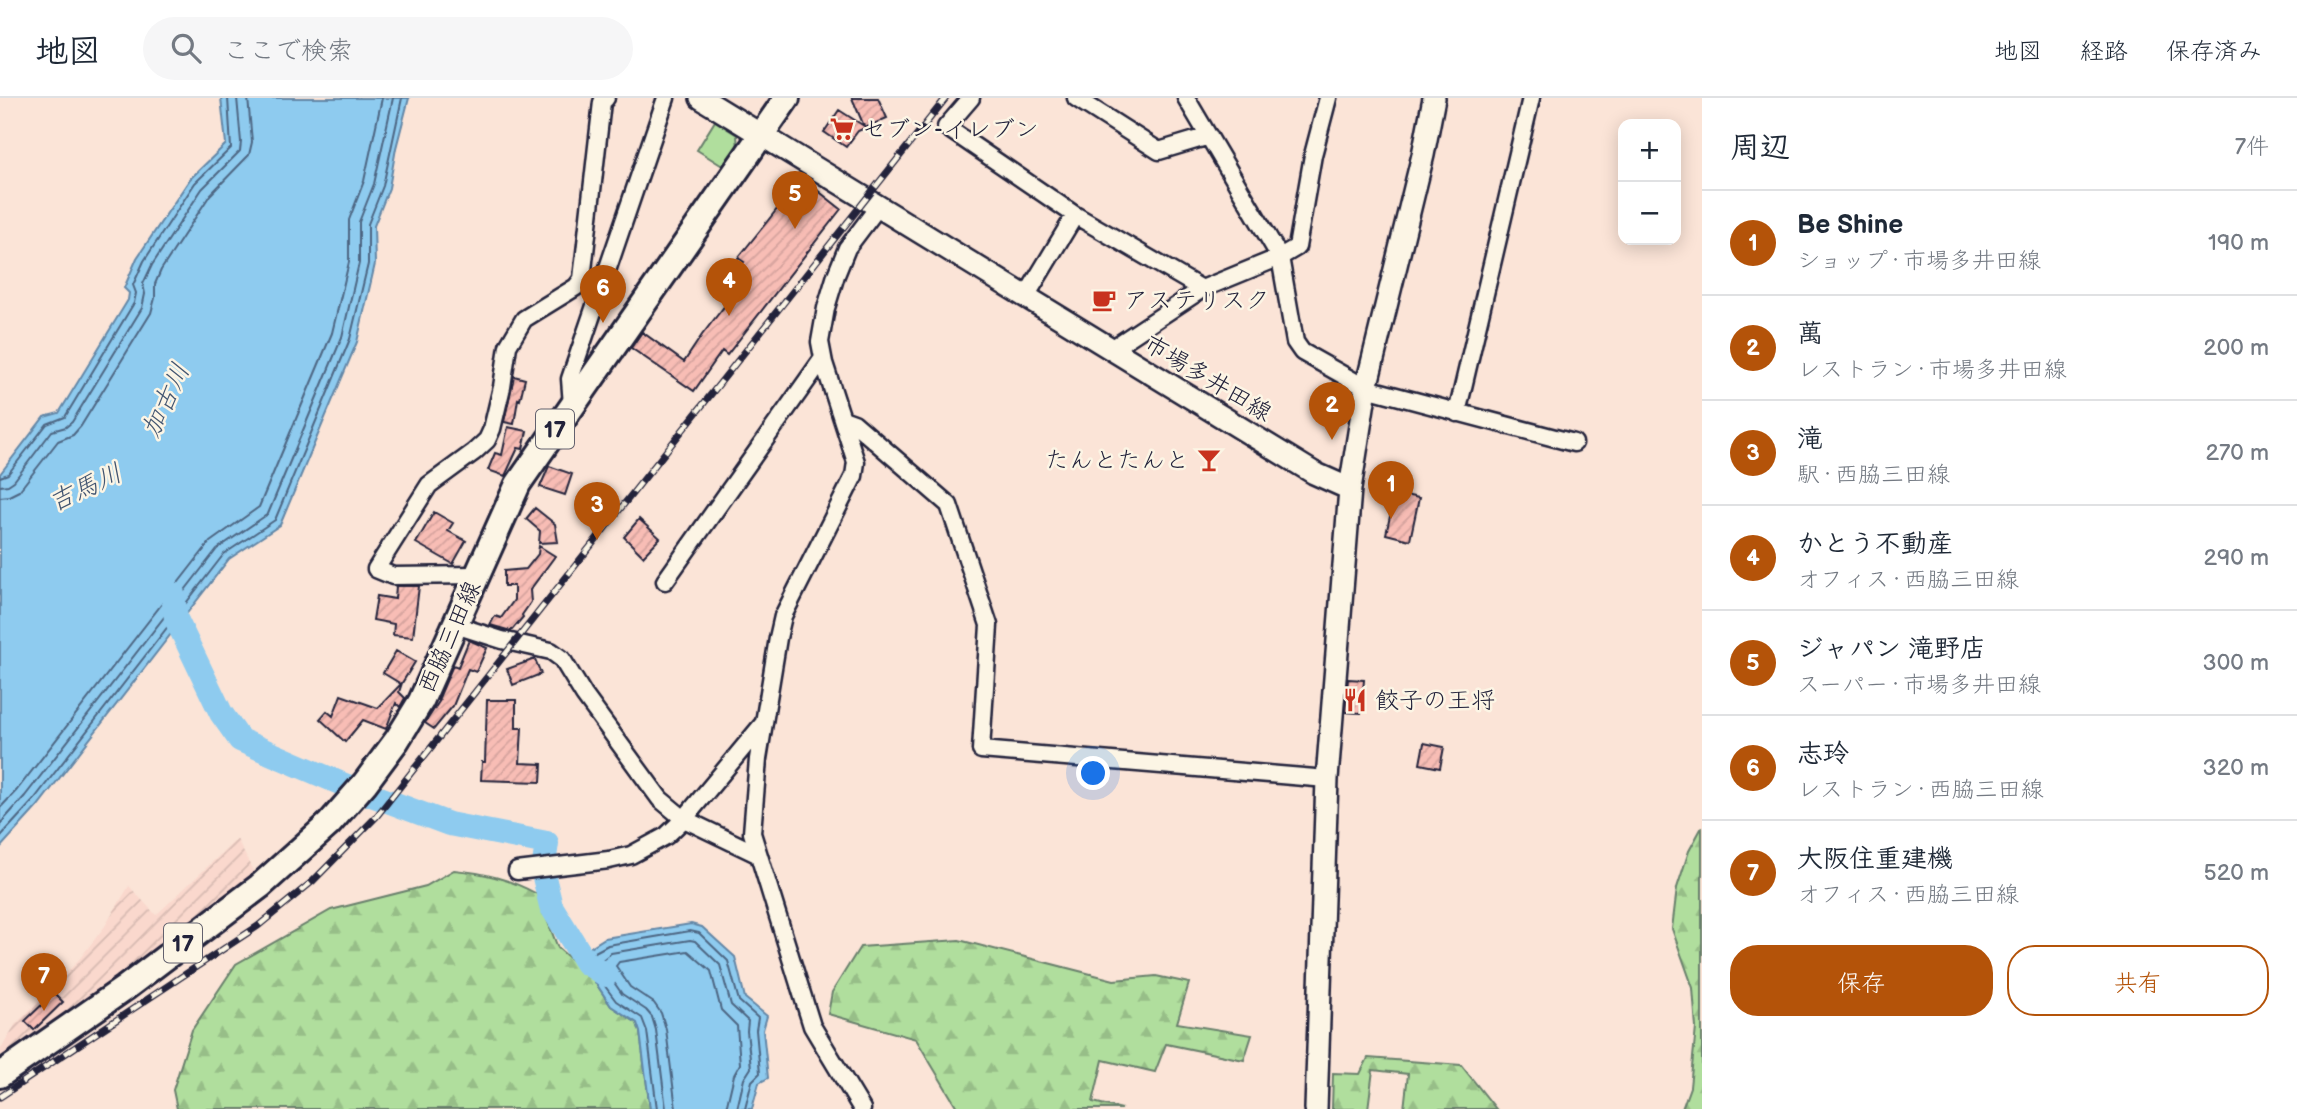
<!DOCTYPE html>
<html lang="ja">
<meta charset="utf-8">
<style>
body{margin:0;font-family:"Balsamiq Sans","Klee One",sans-serif;background:#f6f6f7;color:#1f2937}
.controls{position:absolute;right:21px;top:21px;display:grid;overflow:hidden;border-radius:14px;box-shadow:0 4px 18px #0003}
.controls button{width:63px;height:63px;display:grid;place-items:center;padding:0;border:0;border-bottom:2px solid #e0e1e3;background:#fff;color:#1f2937;font:35px sans-serif}
.you{position:absolute;left:1094px;top:676px;width:24px;height:24px;margin:-18px;border:5px solid #fff;border-radius:50%;background:#1a73e8;box-shadow:0 0 0 10px #1a73e833}
.badge{display:grid;place-items:center;width:46px;height:46px;border-radius:50%;background:#b45309;color:#fff;font-size:23px;font-weight:700}
.pin{position:absolute;translate:-50% -58px;filter:drop-shadow(0 2px 4px #0008)}
.pin::after{content:'';position:absolute;top:37px;width:24px;height:21px;background:inherit;clip-path:polygon(0 0,100% 0,50% 100%)}
.list{margin:0;padding:0;list-style:none}
h2{display:flex;justify-content:space-between;align-items:center;height:91px;margin:0;padding:0 28px;font-size:30px}
h2 small{font-size:23px;font-weight:400;color:#747a83}
.list li{display:grid;grid-template-columns:46px 1fr auto;gap:21px;align-items:center;box-sizing:border-box;height:105px;padding:0 28px;border-top:2px solid #e0e1e3}
.list b{display:block;font-size:26px;white-space:nowrap}
.list p{margin:0;font-size:23px;white-space:nowrap;color:#747a83}
.list em{font-size:23px;font-style:normal;color:#747a83}
.actions{display:flex;gap:14px;padding:21px 28px}
.actions a{flex:1;padding:16px 0;border:2px solid #b45309;border-radius:28px;text-align:center;font-size:24px;color:#b45309}
.actions .main{background:#b45309;color:#fff}
.icon{flex:none;width:38px;height:38px;fill:none;stroke:currentColor;stroke-width:2;stroke-linecap:round;stroke-linejoin:round}
.map{position:relative;flex:none;width:1702px;height:1011px;overflow:hidden}
header{display:flex;align-items:center;gap:42px;box-sizing:border-box;height:98px;padding:0 35px;background:#fff;border-bottom:2px solid #e0e1e3}
header strong{font-size:33px}
nav{display:flex;gap:38px;margin-inline-start:auto;font-size:24px}
.search{width:490px;height:63px;background:#f6f6f7;display:flex;align-items:center;gap:18px;box-sizing:border-box;padding:0 24px;border-radius:38px;color:#747a83;font-size:26px}
main{display:flex}
aside{flex:1;background:#fff}
.map>svg:first-child{display:block}
.industrial{fill:url(#industrial-furrows)}
.grass{fill:#b0de9d;stroke:#69806c;stroke-width:2}
.forest{fill:url(#forest-firs);stroke:#69806c;stroke-width:2}
.water{fill:#8ecbef;stroke:#6387a7;stroke-width:2}
.lines{fill:none;stroke-linecap:round;stroke-linejoin:round}
.shore{stroke:#4d6683;stroke-width:2}
.river{stroke:#8ecbef;stroke-width:24}
.building{fill:url(#building-hatch);stroke:#22223b;stroke-width:2}
.street-casing{stroke:#22223b;stroke-width:21}
.secondary-casing{stroke:#22223b;stroke-width:26}
.primary-casing{stroke:#22223b;stroke-width:30}
.street{stroke:#fcf5e5;stroke-width:16}
.secondary{stroke:#fcf5e5;stroke-width:21}
.primary{stroke:#fcf5e5;stroke-width:24}
.rail-casing{stroke:#22223b;stroke-width:7}
.rail{stroke:#fcf5e5;stroke-width:4.5;stroke-dasharray:13;stroke-linecap:butt}
.labels{text-anchor:middle;stroke-width:5;stroke-linejoin:round;paint-order:stroke}
.shield{fill:#fcf5e5;stroke:#63616e;stroke-width:2}
.shield-label{font-size:23px;font-weight:bold;fill:#22223b}
.poi-label{font-size:24px;fill:#22223b;stroke:#fcf5e5;text-anchor:start}
.street-label{font-size:24px;fill:#22223b;stroke:#fcf5e5}
.water-label{font-size:26px;font-style:italic;fill:#425571;stroke:#fcf5e5}
</style>
<header>
<strong>地図</strong>
<div class="search"><svg class="icon" aria-label="search" viewBox="0 0 24 24"><circle cx="10" cy="10" r="6"/><path d="M15 15l6 6"/></svg>ここで検索</div>
<nav><a>地図</a><a>経路</a><a>保存済み</a></nav>
</header>
<main>
<div class="map">
<svg width="1702" height="1011" viewBox="0 0 1702 1011">
<defs>
<pattern id="industrial-furrows" width="10" height="10" patternUnits="userSpaceOnUse" patternTransform="scale(1.75)"><rect width="10" height="10" fill="#fad8cd"/><path d="M-1 1l2-2M0 10L10 0M9 11l2-2" fill="none" stroke="#d6b9b1"/></pattern>
<pattern id="forest-firs" width="22" height="20" patternUnits="userSpaceOnUse" patternTransform="scale(1.75)"><rect width="22" height="20" fill="#b0de9d"/><path d="M5 1l3.5 6h-7zM16 11l3.5 6h-7z" fill="#97be88"/></pattern>
<pattern id="building-hatch" width="6" height="6" patternUnits="userSpaceOnUse" patternTransform="scale(1.75)"><rect width="6" height="6" fill="#f8bdb5"/><path d="M-1 1l2-2M0 6l6-6M5 7l2-2" fill="none" stroke="#d4a29d"/></pattern>
</defs>
<rect width="100%" height="100%" fill="#fbe4d7"/>
<filter id="ink" filterUnits="userSpaceOnUse"><feTurbulence type="fractalNoise" baseFrequency=".0143" numOctaves="2"/><feDisplacementMap in="SourceGraphic" scale="14" xChannelSelector="R" yChannelSelector="G"/><feConvolveMatrix kernelMatrix="1 2 1 2 8 2 1 2 1" color-interpolation-filters="sRGB"/></filter>
<g filter="url(#ink)">
<!-- industrial -->
<path class="industrial" d="M237,741L255,777L85,906L29,946L0,962V952L15,927L77,864L105,828L129,788L156,817Z"/>
<!-- grass -->
<path class="grass" d="M715,23L737,37L738,51L724,69L697,52Z"/>
<!-- forest -->
<path class="forest" d="M1702,729V1011H1682L1690,989L1696,930L1693,890L1672,831L1677,790L1689,753Z
M454,772C484,775 510,781 537,796L558,850L593,881L611,908L637,925L640,934L650,1011H177L173,992L192,932L236,866L331,812L426,788Z
M959,842L1114,882L1156,878L1189,885L1177,925L1252,937L1244,962L1166,946L1155,974L1103,962L1093,1004L1122,1011H958L916,941L828,916L832,894L860,849Z
M1368,960L1461,967L1496,1011H1404L1408,976L1373,972L1368,1011H1332L1333,975L1360,976Z"/>
<!-- water -->
<path class="water" d="M221,0H409L396,50L389,90L374,128L375,166L357,244L280,427L229,461L37,709L0,750V376L44,319L59,315L128,202L129,195L124,190L137,160L190,81L226,46Z
M691,826L702,829L735,859L745,900L767,918L763,932L768,980L759,985L752,1011H650L640,934L637,925L611,908L593,881L572,862L587,855L586,852L605,840Z"/>
<g class="lines">
<!-- shore -->
<path class="shore" d="M0,379L8,376L47,326L65,319L134,205L136,195L133,187L144,163L195,85L231,50L228,0
M0,388L8,387L14,383L52,333L66,329L72,324L142,210L145,196L143,186L152,167L202,91L240,53L241,44L237,0
M0,399L9,398L19,393L58,343L73,337L81,328L151,215L155,200V186L161,172L210,97L249,57L252,44L248,0
M0,710L17,692L210,444L259,409L332,235L349,164V122L364,83L382,0
M0,726L25,698L217,451L268,416L342,239L359,165V124L374,86L393,0
M0,739L32,704L224,456L275,422L350,241L368,166V126L383,88L402,0
M657,1011L647,933L642,920L616,903L587,864L595,854L608,847L690,833L699,835L728,863L739,903L758,920L756,932L760,975L752,983L745,1011
M666,1011L656,932L652,919L646,912L622,896L600,864L611,855L690,842L695,843L720,867L731,907L748,923L747,933L751,970L744,981L737,1011
M676,1011L666,931L661,915L654,905L630,889L616,868L619,864L688,853L711,873L721,912L737,928L740,966L734,977L726,1011"/>
<!-- river -->
<path class="river" d="M173,496L176,521L221,615L240,642L342,686L449,726L547,745L544,766
M543,775L551,808L586,865L606,877"/>
</g>
<!-- building -->
<path class="building" d="M852,0H878L887,20L858,33L846,49L824,34L839,12L864,28Z
M802,80L841,111L727,257L722,253L694,293L631,250L642,234L684,264L702,237L743,184L733,177L744,164L738,160Z
M514,278L525,281L520,302L518,301L514,326L504,324Z
M508,329L527,333L523,351L518,350L505,378L488,372L495,355L502,357Z
M549,368L572,376L565,397L540,389Z
M1400,396L1419,400L1410,442L1386,436L1393,405L1398,406Z
M535,410L555,426L558,444L539,445L540,433L526,421Z
M434,414L453,425L448,433L466,443L453,466L416,445Z
M639,421L660,440L643,458L624,439Z
M539,448L555,458L530,492L531,504L522,517L523,519L511,533L490,527L495,518L501,520L514,502V488H504V473L526,471L538,456Z
M396,488H419L413,539L393,537L394,526L373,522L377,498L395,501Z
M469,542L487,550L476,574L468,571L453,608L434,631L425,625L440,602H438L453,567L458,569Z
M396,553L415,564L402,585L399,594L405,600L400,609L396,605L386,631L363,622L345,644L320,621L327,613L333,618L341,597L378,610L401,586L383,575Z
M535,561L541,576L513,587L507,571Z
M1348,581L1364,582L1361,615L1345,614Z
M487,602H516V630H522L520,665L542,666L541,684L481,682L482,664H485Z
M1424,645L1444,649L1440,670L1420,666Z
M54,895L63,904L34,932L25,923Z"/>
<g class="lines">
<!-- street casing -->
<g class="street-casing">
<path id="street" d="M971,0L946,29L1075,117L1202,191
M1076,0L1159,53L1209,38
M1186,0L1280,159L1295,244L1302,254L1366,290L1574,345
M1025,200L1075,117
M1110,252L1202,191L1280,159L1297,149L1313,57L1328,0
M572,307L570,281L666,0
M1457,315L1531,0
M843,321L854,325L949,407L989,527L981,652L1327,681
M477,477L393,478L376,471L429,387L474,354L487,342L492,331L502,289L508,248L524,221L576,189L582,181L602,4L606,0
M665,483L823,260
M455,527L502,542L551,553L562,561L584,597L660,701L684,721L757,756
M517,773L609,762L631,757L666,738L684,721L762,627
M862,1011L812,928L752,735L758,661L778,540L783,518L854,378L856,364L824,265L820,244L826,210L836,177L847,150L878,109"/>
</g>
<!-- secondary casing -->
<g class="secondary-casing">
<path id="secondary" d="M701,0L1314,375L1350,391
M1316,1011L1327,681L1350,391L1366,290L1423,57L1434,0"/>
</g>
<!-- primary casing -->
<g class="primary-casing">
<path id="primary" d="M0,977L125,890L260,788L329,726L365,685L397,642L421,603L518,386L787,0"/>
</g>
<!-- street -->
<use href="#street" class="street"/>
<!-- secondary -->
<use href="#secondary" class="secondary"/>
<!-- primary -->
<use href="#primary" class="primary"/>
<!-- rail casing -->
<g class="rail-casing">
<path id="rail" d="M0,999L258,828L313,783L376,719L946,0"/>
</g>
<!-- rail -->
<use href="#rail" class="rail"/>
</g>
</g>
<!-- icons -->
<defs>
<g id="supermarket-bare" transform="scale(1.89)"><path d="M-6-5.5h2.5l.6 2H6L4.5 2H-2.5L-4.4-4H-6ZM-1.5 3.2a1.3 1.3 0 1 0 .1 0ZM3 3.2a1.3 1.3 0 1 0 .1 0Z" fill="#c8321e" stroke="#fcf5e5" stroke-width="2.5" paint-order="stroke"/></g>
<g id="cafe-bare" transform="scale(1.89)"><path d="M-5.5-4.5H6V0H3Q3 3.5 0 3.5H-2.5Q-5.5 3.5-5.5 0ZM3-3.2v2h1.7v-2ZM-6 4.5H4V6H-6Z" fill="#c8321e" stroke="#fcf5e5" stroke-width="2.5" paint-order="stroke"/></g>
<g id="bar-bare" transform="scale(1.89)"><path d="M-6-5H6L.8 .8V4.5H3.5V6h-7V4.5H-.8V.8Z" fill="#c8321e" stroke="#fcf5e5" stroke-width="2.5" paint-order="stroke"/></g>
<g id="restaurant-bare" transform="scale(1.89)"><path d="M-5-6h1v4h1v-4h1v4h1v-4h1v5L-1.5 .5V6h-2V.5L-5-1ZM5-6V6H3V1.5H1.5Q1.5-4 5-6Z" fill="#c8321e" stroke="#fcf5e5" stroke-width="2.5" paint-order="stroke"/></g>
</defs>
<g fill-rule="evenodd">
<use href="#supermarket-bare" x="842" y="31"/>
<use href="#cafe-bare" x="1104" y="202"/>
<use href="#bar-bare" x="1209" y="362"/>
<use href="#restaurant-bare" x="1355" y="602"/>
</g>
<g class="labels">
<!-- shield labels -->
<g class="shield">
<rect x="536" y="311.5" width="38" height="39" rx="5"/>
<rect x="164" y="825.5" width="38" height="39" rx="5"/>
</g>
<g class="shield-label">
<text x="555" y="339">17</text>
<text x="183" y="853">17</text>
</g>
<!-- poi labels -->
<g class="poi-label">
<text x="862" y="39">セブン-イレブン</text>
<text x="1124" y="210">アステリスク</text>
<text x="1189" y="370" text-anchor="end">たんとたんと</text>
<text x="1375" y="610">餃子の王将</text>
</g>
<!-- street labels -->
<g class="street-label">
<text transform="translate(1208 280) rotate(31)" y="8">市場多井田線</text>
<text transform="translate(449 539) rotate(-66)" y="8">西脇三田線</text>
</g>
<!-- water labels -->
<g class="water-label">
<text transform="translate(165 302) rotate(-65)" y="9">加古川</text>
<text transform="translate(85 389) rotate(-25)" y="9">吉馬川</text>
</g>
</g>
</svg>
<div class="controls">
<button>+</button>
<button>−</button>
</div>
<div class="you"></div>
<div class="pin badge" style="left:1391px;top:421px">1</div>
<div class="pin badge" style="left:1332px;top:342px">2</div>
<div class="pin badge" style="left:597px;top:442px">3</div>
<div class="pin badge" style="left:729px;top:218px">4</div>
<div class="pin badge" style="left:795px;top:131px">5</div>
<div class="pin badge" style="left:603px;top:225px">6</div>
<div class="pin badge" style="left:44px;top:913px">7</div>
</div>
<aside>
<h2>周辺<small>7件</small></h2>
<ul class="list">
<li><span class="badge">1</span><div><b>Be Shine</b><p>ショップ · 市場多井田線</p></div><em>190 m</em></li>
<li><span class="badge">2</span><div><b>萬</b><p>レストラン · 市場多井田線</p></div><em>200 m</em></li>
<li><span class="badge">3</span><div><b>滝</b><p>駅 · 西脇三田線</p></div><em>270 m</em></li>
<li><span class="badge">4</span><div><b>かとう不動産</b><p>オフィス · 西脇三田線</p></div><em>290 m</em></li>
<li><span class="badge">5</span><div><b>ジャパン 滝野店</b><p>スーパー · 市場多井田線</p></div><em>300 m</em></li>
<li><span class="badge">6</span><div><b>志玲</b><p>レストラン · 西脇三田線</p></div><em>320 m</em></li>
<li><span class="badge">7</span><div><b>大阪住重建機</b><p>オフィス · 西脇三田線</p></div><em>520 m</em></li>
</ul>
<div class="actions"><a class="main">保存</a><a>共有</a></div>
</aside>
</main>
